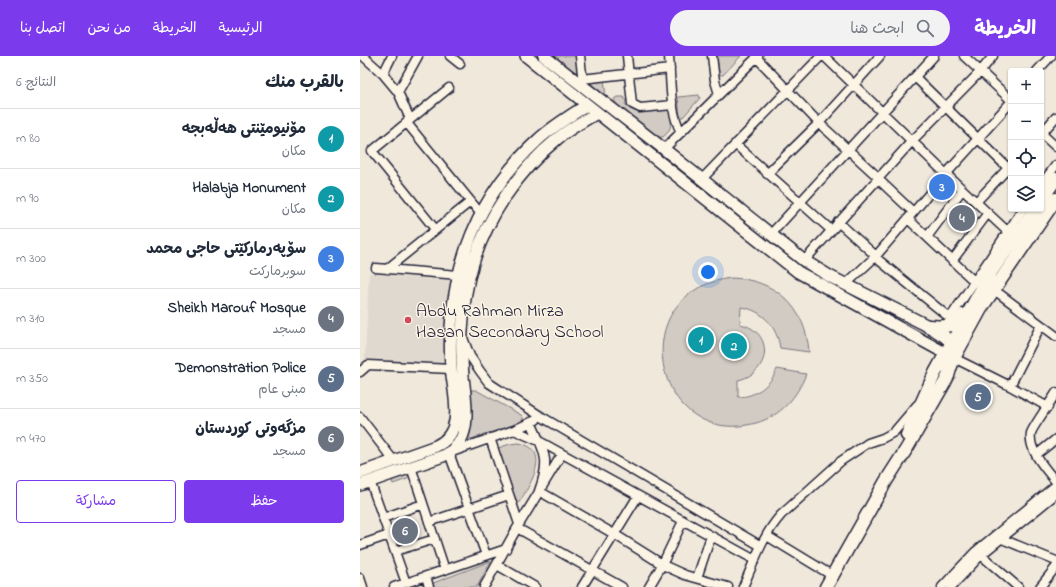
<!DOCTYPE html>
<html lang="ar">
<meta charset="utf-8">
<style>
body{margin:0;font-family:"Indie Flower","Playpen Sans Arabic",sans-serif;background:#f2f2f3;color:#1f2937;direction:rtl}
.controls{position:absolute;right:12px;top:12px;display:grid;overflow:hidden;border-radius:4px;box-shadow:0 1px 3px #0004}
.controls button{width:36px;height:36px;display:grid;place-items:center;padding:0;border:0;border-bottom:1px solid #e0e1e3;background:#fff;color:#1f2937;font:20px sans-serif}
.you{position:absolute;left:348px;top:216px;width:14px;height:14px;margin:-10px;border:3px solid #fff;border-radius:50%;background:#1a73e8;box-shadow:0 0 0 6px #1a73e833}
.badge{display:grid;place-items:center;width:26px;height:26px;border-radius:50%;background:#7c3aed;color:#fff;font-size:13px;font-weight:700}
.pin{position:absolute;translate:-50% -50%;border:2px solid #fff;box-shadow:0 1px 4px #0006}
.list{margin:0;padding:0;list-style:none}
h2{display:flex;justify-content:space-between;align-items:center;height:52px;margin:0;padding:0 16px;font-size:17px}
h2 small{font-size:13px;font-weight:400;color:#747a83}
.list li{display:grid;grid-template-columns:26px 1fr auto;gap:12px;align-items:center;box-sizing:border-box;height:60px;padding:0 16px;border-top:1px solid #e0e1e3}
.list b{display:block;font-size:15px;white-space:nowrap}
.list p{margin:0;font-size:13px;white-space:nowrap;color:#747a83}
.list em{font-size:13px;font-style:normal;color:#747a83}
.actions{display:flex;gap:8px;padding:12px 16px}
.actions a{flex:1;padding:9px 0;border:1px solid #7c3aed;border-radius:4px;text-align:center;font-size:14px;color:#7c3aed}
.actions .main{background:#7c3aed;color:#fff}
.icon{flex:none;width:22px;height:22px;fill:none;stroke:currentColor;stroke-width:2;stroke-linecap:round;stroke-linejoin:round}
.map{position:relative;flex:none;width:696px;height:531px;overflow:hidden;direction:ltr}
header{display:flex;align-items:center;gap:24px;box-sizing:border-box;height:56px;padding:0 20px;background:#7c3aed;color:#fff}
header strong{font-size:19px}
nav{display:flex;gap:22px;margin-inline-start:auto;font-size:14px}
.search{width:280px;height:36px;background:#f2f2f3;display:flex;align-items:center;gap:10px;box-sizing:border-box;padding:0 14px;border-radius:22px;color:#747a83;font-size:15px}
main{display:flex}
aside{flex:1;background:#fff}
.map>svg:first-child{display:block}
.built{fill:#e0d9cf}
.green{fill:#d1cbc3;stroke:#7a767f}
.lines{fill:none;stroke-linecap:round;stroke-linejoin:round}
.minor-casing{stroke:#22223b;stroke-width:11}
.major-casing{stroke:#22223b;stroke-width:14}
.highway-casing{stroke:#22223b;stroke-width:15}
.minor{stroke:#fcf5e5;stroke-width:8}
.major{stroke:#fcf5e5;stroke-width:11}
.highway{stroke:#fcf5e5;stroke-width:12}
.poi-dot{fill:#d1495b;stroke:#fcf5e5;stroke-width:1.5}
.labels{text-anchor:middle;stroke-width:3;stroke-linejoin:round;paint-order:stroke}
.poi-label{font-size:18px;fill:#22223b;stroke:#fcf5e5;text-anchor:start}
</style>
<header>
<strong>الخريطة</strong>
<div class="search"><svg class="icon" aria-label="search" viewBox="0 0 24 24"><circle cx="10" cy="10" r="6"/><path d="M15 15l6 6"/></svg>ابحث هنا</div>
<nav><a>الرئيسية</a><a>الخريطة</a><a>من نحن</a><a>اتصل بنا</a></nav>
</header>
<main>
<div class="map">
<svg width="696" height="531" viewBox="0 0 696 531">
<rect width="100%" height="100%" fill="#efe8db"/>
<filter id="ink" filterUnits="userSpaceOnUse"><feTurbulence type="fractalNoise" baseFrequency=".025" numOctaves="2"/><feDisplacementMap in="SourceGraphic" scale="8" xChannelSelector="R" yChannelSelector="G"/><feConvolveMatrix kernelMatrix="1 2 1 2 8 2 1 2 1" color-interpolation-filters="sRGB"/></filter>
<g filter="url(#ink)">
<!-- built -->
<path class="built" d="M9,217L92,225L84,311L5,304Z"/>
<!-- green -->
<path class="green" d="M193,0H218L219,21Z
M357,0H381L363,19H361L359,17Z
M244,23L246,41L231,28L232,25Z
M339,39L340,42L323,61H320L318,41Z
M257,41H264L266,46L265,48C274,61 295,55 308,52C314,61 312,75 303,81H298L256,48L254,43Z
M371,222C415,223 446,251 449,296L420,292C417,271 403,254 381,251L380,268C414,275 412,317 378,324V341C395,341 411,329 417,313L446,318C437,341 421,360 396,367C294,395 260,236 371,222Z
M112,334H116L161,359L163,361V365L160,367L111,383L107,380L110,337Z
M159,387C195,394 167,433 157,450L138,392L150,388Z
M49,417L50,422L33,428L31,423Z
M131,505L117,531H74L73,527Z"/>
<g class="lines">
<!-- minor casing -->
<g class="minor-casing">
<path id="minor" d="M3,0L23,18L38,36L50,63
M90,0L100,8
M220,0L223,27
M267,0L272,48L280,52L313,49
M309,0C311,24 309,54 321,76
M352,0L355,25L359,38
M464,0L586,118L648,176
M604,0L651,44
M396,1L459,67L519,122
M677,15L691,0
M23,18L32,0
M555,21L651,115
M222,23L310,13
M38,36L58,0
M46,66L121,158
M681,77L696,91
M681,78L696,61
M375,88L471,174
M304,93L398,0
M407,118L459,67L520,0
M342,123L461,0
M518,123L553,156
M681,129L696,109
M616,146L651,109
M548,163L615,226
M478,166L516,200
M75,173L12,95L89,32
M411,178L574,0
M567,181L602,134
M515,201L590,262L663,153
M444,205L552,85L620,16L633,0
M592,205L628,157
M16,212L98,219
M27,213L110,146
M485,229L516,200L586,118L651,46
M633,233L696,280
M103,282L110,300L120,315L129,327L182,361L401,490
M594,302L650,330L688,351
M0,316L8,309L91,313
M650,330L681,269
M696,337C692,344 672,372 671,377C668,395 686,413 696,426
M0,361L34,405
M171,366C184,396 191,402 179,435L254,478L305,510L325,519L368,531
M154,374L179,385L395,504
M130,382L159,468
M676,399L696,383
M51,411L85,514
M10,425L46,527
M23,462L63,448
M69,466L149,439
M157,472L262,531
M407,480L468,517
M642,483L696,505
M0,489L29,479
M35,495L75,483
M126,499L89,397L154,374L176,364
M621,499L658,531
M137,509L175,531
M66,520L69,531
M0,522L3,531
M337,522L351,480
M34,531L146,493
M124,531L157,472L202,398
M222,531L278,440
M289,531L302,509L323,465
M383,531C394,506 403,479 421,459L481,405L508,387L523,382L534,376L557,349
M582,531L615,496L696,429
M591,531L621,499L696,438
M680,531L696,511"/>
</g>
<!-- major casing -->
<g class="major-casing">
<path id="major" d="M166,0L438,216L594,302
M184,0L304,93L443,204L471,221L568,270L584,280L592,287L594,295
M0,417L76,390C107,376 93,337 91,311C90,294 90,277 92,259C99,190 127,131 178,84C193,70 210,60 227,49
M0,429L83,400C114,387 106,347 103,321C102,306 101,291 102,276C103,253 106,229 113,207C128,160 158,115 197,83C209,73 223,65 237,57"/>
</g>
<!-- highway casing -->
<g class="highway-casing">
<path id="highway" d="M681,144L696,123
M568,270C583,271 594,272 602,259
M547,379L575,317L631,216L675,153
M466,531L526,425L547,392L585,326L588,320L590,313L594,302L622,251L696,143"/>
</g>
<!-- minor -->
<use href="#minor" class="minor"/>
<!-- major -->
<use href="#major" class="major"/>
<!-- highway -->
<use href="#highway" class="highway"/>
</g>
</g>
<!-- markers -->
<circle class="poi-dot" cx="48" cy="264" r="4"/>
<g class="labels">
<!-- poi labels -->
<g class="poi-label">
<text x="56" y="260">Abdu Rahman Mirza<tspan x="56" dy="21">Hasan Secondary School</tspan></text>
</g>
</g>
</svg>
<div class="controls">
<button>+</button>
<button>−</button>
<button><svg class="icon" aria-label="locate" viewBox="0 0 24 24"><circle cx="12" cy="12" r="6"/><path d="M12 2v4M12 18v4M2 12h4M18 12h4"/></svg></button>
<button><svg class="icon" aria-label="layers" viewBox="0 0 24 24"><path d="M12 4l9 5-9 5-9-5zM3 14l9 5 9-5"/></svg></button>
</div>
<div class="you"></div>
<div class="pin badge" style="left:341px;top:284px;background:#0f9aa8">1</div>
<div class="pin badge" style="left:374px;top:290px;background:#0f9aa8">2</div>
<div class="pin badge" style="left:582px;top:131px;background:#3f7fe0">3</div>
<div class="pin badge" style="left:602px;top:162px;background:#6b7280">4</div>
<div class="pin badge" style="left:618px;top:341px;background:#5c6f8a">5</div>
<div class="pin badge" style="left:45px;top:475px;background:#6b7280">6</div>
</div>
<aside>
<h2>بالقرب منك<small>النتائج: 6</small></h2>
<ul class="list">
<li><span class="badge" style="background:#0f9aa8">1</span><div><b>مۆنیومێنتی هەڵەبجە</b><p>مكان</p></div><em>80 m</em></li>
<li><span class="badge" style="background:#0f9aa8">2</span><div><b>Halabja Monument</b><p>مكان</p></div><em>90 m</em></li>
<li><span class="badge" style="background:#3f7fe0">3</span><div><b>سۆپەرمارکێتی حاجی محمد</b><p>سوبرماركت</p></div><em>300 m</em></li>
<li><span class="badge" style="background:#6b7280">4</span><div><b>Sheikh Marouf Mosque</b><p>مسجد</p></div><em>310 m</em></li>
<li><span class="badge" style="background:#5c6f8a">5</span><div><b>Demonstration Police</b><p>مبنى عام</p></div><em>350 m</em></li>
<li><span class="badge" style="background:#6b7280">6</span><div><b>مزگەوتی کوردستان</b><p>مسجد</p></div><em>470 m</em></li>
</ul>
<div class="actions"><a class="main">حفظ</a><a>مشاركة</a></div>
</aside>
</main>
